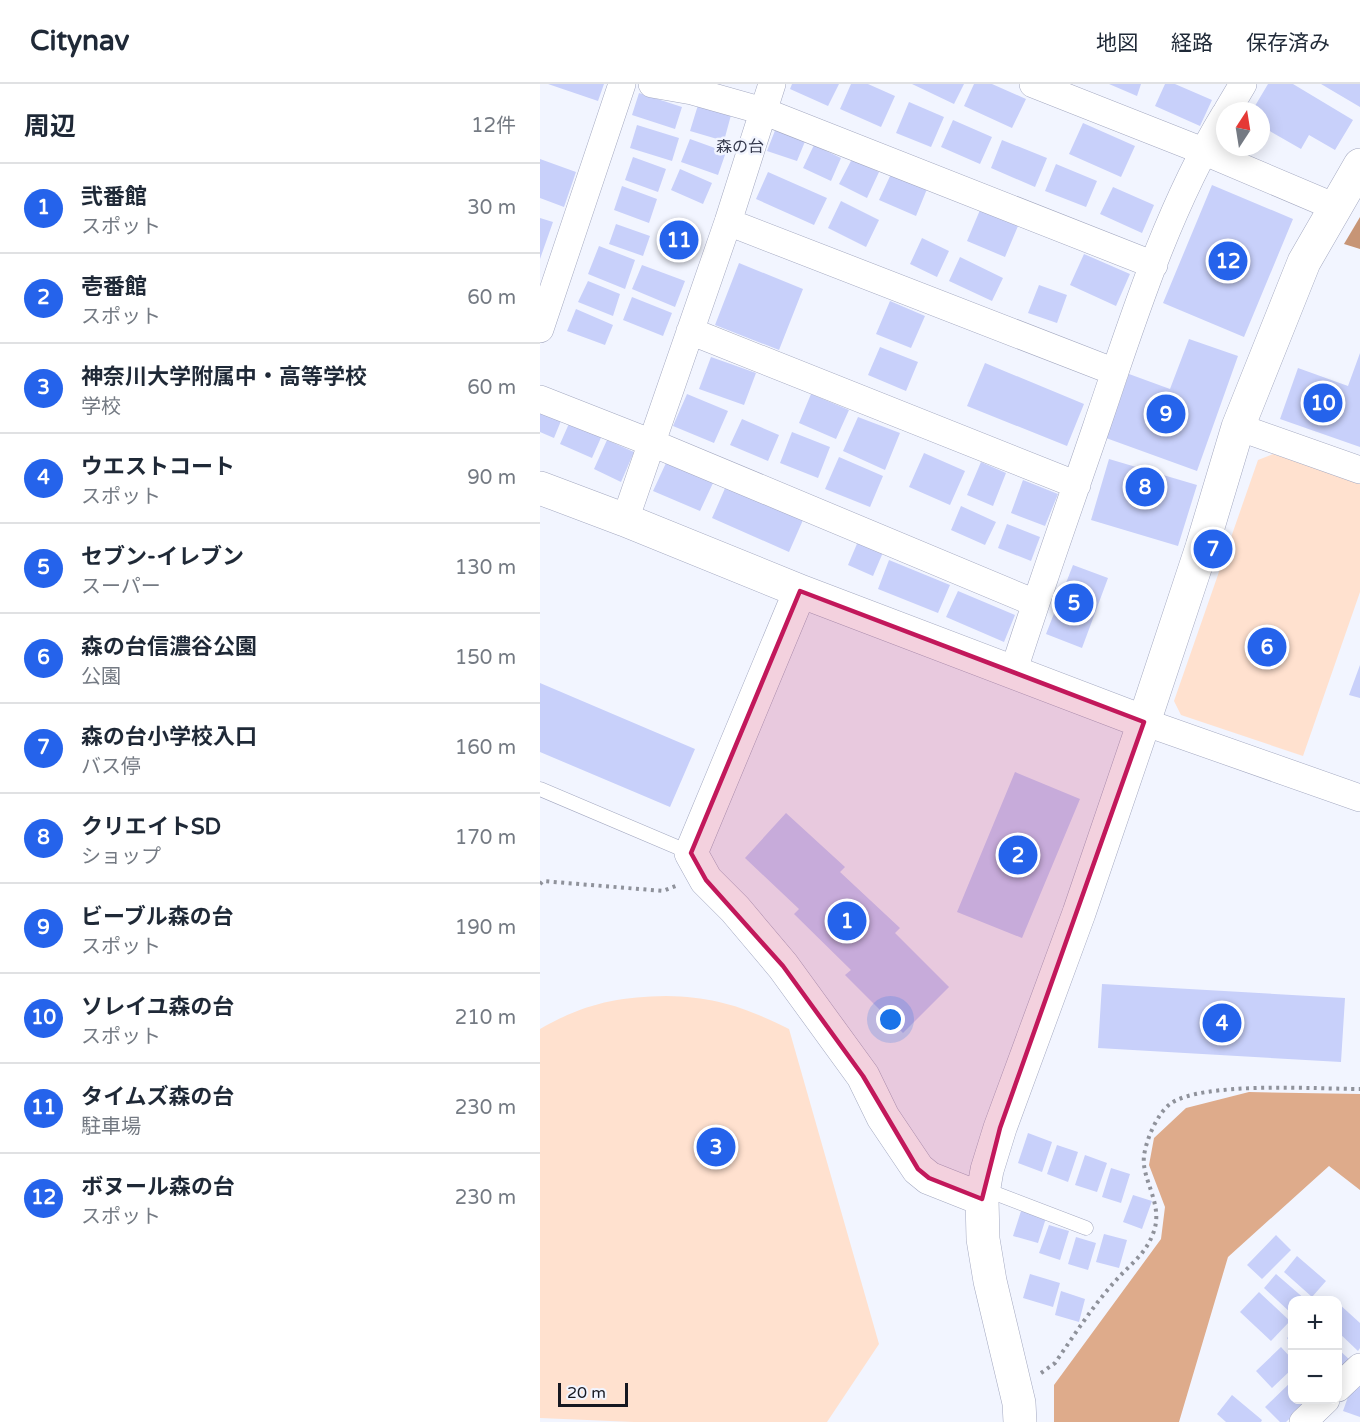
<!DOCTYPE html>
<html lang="ja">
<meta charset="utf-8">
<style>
body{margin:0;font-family:"Varela Round","Noto Sans JP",sans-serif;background:#f6f6f7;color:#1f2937}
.controls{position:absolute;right:18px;bottom:18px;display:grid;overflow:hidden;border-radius:12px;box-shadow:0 3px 15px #0003}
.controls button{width:54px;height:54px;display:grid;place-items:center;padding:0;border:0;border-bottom:2px solid #e0e1e3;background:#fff;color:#1f2937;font:30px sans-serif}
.compass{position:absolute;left:676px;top:18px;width:54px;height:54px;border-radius:50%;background:#fff;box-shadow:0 3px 15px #0003;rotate:12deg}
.scale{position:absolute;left:18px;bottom:15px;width:70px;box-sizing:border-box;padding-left:6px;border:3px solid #161821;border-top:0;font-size:16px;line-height:21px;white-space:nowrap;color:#161821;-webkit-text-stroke:4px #f2f5ff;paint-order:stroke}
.you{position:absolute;left:351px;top:936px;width:21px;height:21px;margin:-15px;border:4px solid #fff;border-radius:50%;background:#1a73e8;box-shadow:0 0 0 9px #1a73e833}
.badge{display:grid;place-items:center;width:39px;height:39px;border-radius:50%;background:#2563eb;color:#fff;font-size:20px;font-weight:700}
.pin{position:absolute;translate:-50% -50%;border:3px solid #fff;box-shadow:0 2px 6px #0006}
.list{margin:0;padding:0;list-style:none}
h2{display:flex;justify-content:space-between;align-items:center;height:78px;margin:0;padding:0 24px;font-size:26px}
h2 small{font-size:20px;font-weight:400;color:#747a83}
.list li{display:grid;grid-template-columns:39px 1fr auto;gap:18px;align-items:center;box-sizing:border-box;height:90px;padding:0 24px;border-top:2px solid #e0e1e3}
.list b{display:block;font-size:22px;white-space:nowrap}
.list p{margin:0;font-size:20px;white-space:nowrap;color:#747a83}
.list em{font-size:20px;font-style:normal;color:#747a83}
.map{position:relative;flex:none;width:820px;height:1338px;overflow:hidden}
header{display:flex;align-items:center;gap:36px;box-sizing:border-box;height:84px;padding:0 30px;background:#fff;border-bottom:2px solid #e0e1e3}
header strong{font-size:28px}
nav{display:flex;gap:33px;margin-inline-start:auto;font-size:21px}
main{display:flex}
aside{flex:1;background:#fff}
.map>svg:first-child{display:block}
.green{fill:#ffe1cf}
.forest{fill:#deab8b}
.water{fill:#c79576}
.building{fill:#c8d0fa}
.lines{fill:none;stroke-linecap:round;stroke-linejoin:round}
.service-casing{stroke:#a4a9c1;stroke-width:15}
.minor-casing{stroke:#a4a9c1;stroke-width:28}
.tertiary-casing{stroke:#a4a9c1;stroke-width:34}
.path{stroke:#8f929b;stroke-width:4;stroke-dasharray:3 4.5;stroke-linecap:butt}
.service{stroke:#fff;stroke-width:14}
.minor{stroke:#fff;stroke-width:27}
.tertiary{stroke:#fff;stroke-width:33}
.marked{fill:#c2185b;fill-opacity:0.2;stroke:#c2185b;stroke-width:4.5;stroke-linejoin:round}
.labels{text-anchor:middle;stroke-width:5;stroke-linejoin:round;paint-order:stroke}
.neighbourhood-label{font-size:16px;fill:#35394d;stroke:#f2f5ff}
</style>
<header>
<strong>Citynav</strong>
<nav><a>地図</a><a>経路</a><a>保存済み</a></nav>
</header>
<main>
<aside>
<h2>周辺<small>12件</small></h2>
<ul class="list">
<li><span class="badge">1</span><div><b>弐番館</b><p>スポット</p></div><em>30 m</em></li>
<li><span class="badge">2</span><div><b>壱番館</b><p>スポット</p></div><em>60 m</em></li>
<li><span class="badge">3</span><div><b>神奈川大学附属中・高等学校</b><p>学校</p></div><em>60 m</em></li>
<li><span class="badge">4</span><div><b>ウエストコート</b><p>スポット</p></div><em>90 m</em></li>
<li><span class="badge">5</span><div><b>セブン-イレブン</b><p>スーパー</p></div><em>130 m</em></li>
<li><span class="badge">6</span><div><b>森の台信濃谷公園</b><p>公園</p></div><em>150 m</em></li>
<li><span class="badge">7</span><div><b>森の台小学校入口</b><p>バス停</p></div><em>160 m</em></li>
<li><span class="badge">8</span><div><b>クリエイトSD</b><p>ショップ</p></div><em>170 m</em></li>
<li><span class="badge">9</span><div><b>ビーブル森の台</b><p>スポット</p></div><em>190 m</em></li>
<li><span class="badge">10</span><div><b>ソレイユ森の台</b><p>スポット</p></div><em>210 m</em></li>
<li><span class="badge">11</span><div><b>タイムズ森の台</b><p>駐車場</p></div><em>230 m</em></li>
<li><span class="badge">12</span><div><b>ボヌール森の台</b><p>スポット</p></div><em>230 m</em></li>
</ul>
</aside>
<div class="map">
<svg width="820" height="1338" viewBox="0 0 820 1338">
<rect width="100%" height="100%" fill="#f2f5ff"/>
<!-- green -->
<path class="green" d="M733,370L820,398V508L763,672L641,631L634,617L718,376Z
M126,912C176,913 204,923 249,945L339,1260L287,1338H94L0,1334V945C44,920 76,913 126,912Z"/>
<!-- forest -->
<path class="forest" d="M709,1008L820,1010V1106L789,1082L688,1173L639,1338H514V1301L621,1155L625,1123L609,1081L614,1054L646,1024Z"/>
<!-- water -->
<path class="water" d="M820,133V165L804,160Z"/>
<!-- building -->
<path class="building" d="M8,0H64L58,17Z
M252,0H299L288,22L250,5Z
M311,0H328L355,12L341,43L300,25Z
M372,0H424L414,20Z
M434,0H452L486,15L472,44L424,22Z
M569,0H601L597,12Z
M625,0H635L672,16L660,42L615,22Z
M728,0H753L813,36L795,66L769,51L761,65L721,42V27H712Z
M781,0H820V23Z
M99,9L142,23L135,45L92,31Z
M369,18L404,33L391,63L356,49Z
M158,21L191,31L184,57L150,47Z
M413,36L452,53L440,80L401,63Z
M543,39L595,62L581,93L529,70Z
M97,41L139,54L132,77L90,64Z
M236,44L266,55L257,77L227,67Z
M150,55L186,68L178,91L141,78Z
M462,56L507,74L495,103L451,84Z
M274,61L301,74L291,97L263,84Z
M93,73L126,85L118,108L85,96Z
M0,75L36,88L24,123L0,114Z
M312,75L339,88L327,114L299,100Z
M516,80L557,97L546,123L505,107Z
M140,85L172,99L163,120L131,106Z
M228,88L287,114L274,141L216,115Z
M351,90L387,105L376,132L339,116Z
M672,101L753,135L704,253L623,219Z
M82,102L117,115L109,139L74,126Z
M573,103L614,121L602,149L560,130Z
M301,117L339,136L326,163L288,144Z
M440,126L478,142L465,173L427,157Z
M0,134L13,138L0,175Z
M76,140L110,152L103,172L69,160Z
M382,154L409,167L397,193L370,180Z
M59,162L95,176L85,205L48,190Z
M544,170L590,190L576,222L530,201Z
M420,173L463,194L452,217L409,197Z
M199,179L263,205L239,266L175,241Z
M102,181L145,197L135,223L92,205Z
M48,197L80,210L73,232L38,218Z
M499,201L527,211L517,239L488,229Z
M92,213L132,229L123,252L83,236Z
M350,217L385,232L371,264L336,250Z
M36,225L73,241L65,261L27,247Z
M649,255L698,272L657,387L566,354L589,290L630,305Z
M340,263L378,278L366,307L328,291Z
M820,269V363L740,335L758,284L808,302Z
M171,273L216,289L204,321L159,305Z
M445,279L544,320L527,362L427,322Z
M147,310L188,327L174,359L133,342Z
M271,310L309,326L296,355L259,339Z
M0,322L23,332L14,354L0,348Z
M318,333L360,349L345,386L303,367Z
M31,335L63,349L52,374L20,360Z
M202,335L239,351L228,377L190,361Z
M252,348L290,363L278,394L240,379Z
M67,356L94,368L81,398L54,385Z
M384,369L425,387L410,421L369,403Z
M299,373L343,392L330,423L285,405Z
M569,375L657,401L638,462L551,436Z
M441,378L466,389L453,422L427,411Z
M126,379L173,399L160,427L113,407Z
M483,396L518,410L505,442L471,429Z
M186,402L263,436L249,468L172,434Z
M421,422L456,438L445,461L411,446Z
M467,440L500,453L491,477L458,464Z
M319,455L344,466L333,492L308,481Z
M349,476L410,501L398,529L338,505Z
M533,481L568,494L542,564L506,550Z
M418,507L475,531L464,558L406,533Z
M820,581V614L809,611Z
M0,599L155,665L130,723L0,668Z
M475,688L540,715L482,854L417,828Z
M246,729L305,783L300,788L360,844L355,849L409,903L363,949L305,891L311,886L254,830L259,825L205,774Z
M562,900L805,914L801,978L558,964Z
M488,1049L512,1058L502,1088L478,1079Z
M517,1061L538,1068L528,1098L507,1090Z
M545,1071L567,1079L557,1108L535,1101Z
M571,1084L590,1090L581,1119L562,1113Z
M593,1111L612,1117L602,1145L583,1138Z
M481,1127L506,1134L498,1159L473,1152Z
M509,1141L529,1147L520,1176L499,1169Z
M564,1150L587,1156L579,1184L556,1178Z
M736,1151L751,1166L722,1195L707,1181Z
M536,1153L556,1159L548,1186L528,1180Z
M757,1172L786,1197L772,1213L744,1188Z
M490,1190L520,1199L513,1223L483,1214Z
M736,1190L766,1216H752V1230L724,1204Z
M521,1207L545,1215L539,1238L515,1231Z
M719,1208L750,1237L731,1257L700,1228Z
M798,1219L820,1239V1264L818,1267L798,1248Z
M752,1249V1261L747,1254Z
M741,1263L752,1275V1285L732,1304L716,1287Z
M798,1265L810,1276L798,1290Z
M814,1296L820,1298V1333L803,1327Z
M752,1297V1316H770L746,1338H740L725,1323Z
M692,1311L722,1336L721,1338H686L677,1330Z"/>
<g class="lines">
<!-- service casing -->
<g class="service-casing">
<path id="service" d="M0,705L151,769
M444,1105L546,1144"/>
</g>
<!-- minor casing -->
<g class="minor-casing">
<path id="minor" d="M112,0L152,7L223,27L614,181
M493,0L663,67L795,123
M687,27L703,0
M188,138L575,288
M0,245L82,0
M150,247L537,401
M0,315L112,359L495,519
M698,343L820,386
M85,436L188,138L232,0
M473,589C499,507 528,426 556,344C592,238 627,125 685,30
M604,638L820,714
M798,1304L820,1283
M763,1338L786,1316"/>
</g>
<!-- tertiary casing -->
<g class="tertiary-casing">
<path id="tertiary" d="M0,404L85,436L260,507L604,638
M260,507L151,769L166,796L195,825L243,882L323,992L343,1033L378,1085L389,1094L442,1115
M480,1338L479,1319L450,1197L443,1155L442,1115L447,1086L460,1044L539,829L604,638L662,463L698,343L764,178L820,81"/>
</g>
<!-- path -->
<path class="path" d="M0,800L3,797L123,807L138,801
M501,1289L515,1279C535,1250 554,1220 578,1194C590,1181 605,1170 612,1152C626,1122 601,1097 604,1072C606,1056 617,1030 630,1020C661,997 778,1005 820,1005"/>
<!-- service -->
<use href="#service" class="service"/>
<!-- minor -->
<use href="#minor" class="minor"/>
<!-- tertiary -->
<use href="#tertiary" class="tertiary"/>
</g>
<!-- marked area -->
<path class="marked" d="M260,507L604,638L460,1044L442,1115L389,1094L378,1085L323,992L243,882L166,796L151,769Z"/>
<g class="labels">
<!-- neighbourhood labels -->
<g class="neighbourhood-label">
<text x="200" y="68">森の台</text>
</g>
</g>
</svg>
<div class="controls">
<button>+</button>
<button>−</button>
</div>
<svg class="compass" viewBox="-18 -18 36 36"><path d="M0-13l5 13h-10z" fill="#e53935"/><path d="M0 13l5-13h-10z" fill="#747a83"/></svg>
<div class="scale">20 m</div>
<div class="you"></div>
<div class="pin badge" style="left:307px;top:837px">1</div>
<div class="pin badge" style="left:478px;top:771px">2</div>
<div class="pin badge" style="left:176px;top:1063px">3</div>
<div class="pin badge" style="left:682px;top:939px">4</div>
<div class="pin badge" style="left:534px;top:519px">5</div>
<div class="pin badge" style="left:727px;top:563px">6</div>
<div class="pin badge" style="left:673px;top:465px">7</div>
<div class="pin badge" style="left:605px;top:403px">8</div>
<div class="pin badge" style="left:626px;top:330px">9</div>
<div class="pin badge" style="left:783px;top:319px">10</div>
<div class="pin badge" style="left:139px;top:156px">11</div>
<div class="pin badge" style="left:688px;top:177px">12</div>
</div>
</main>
